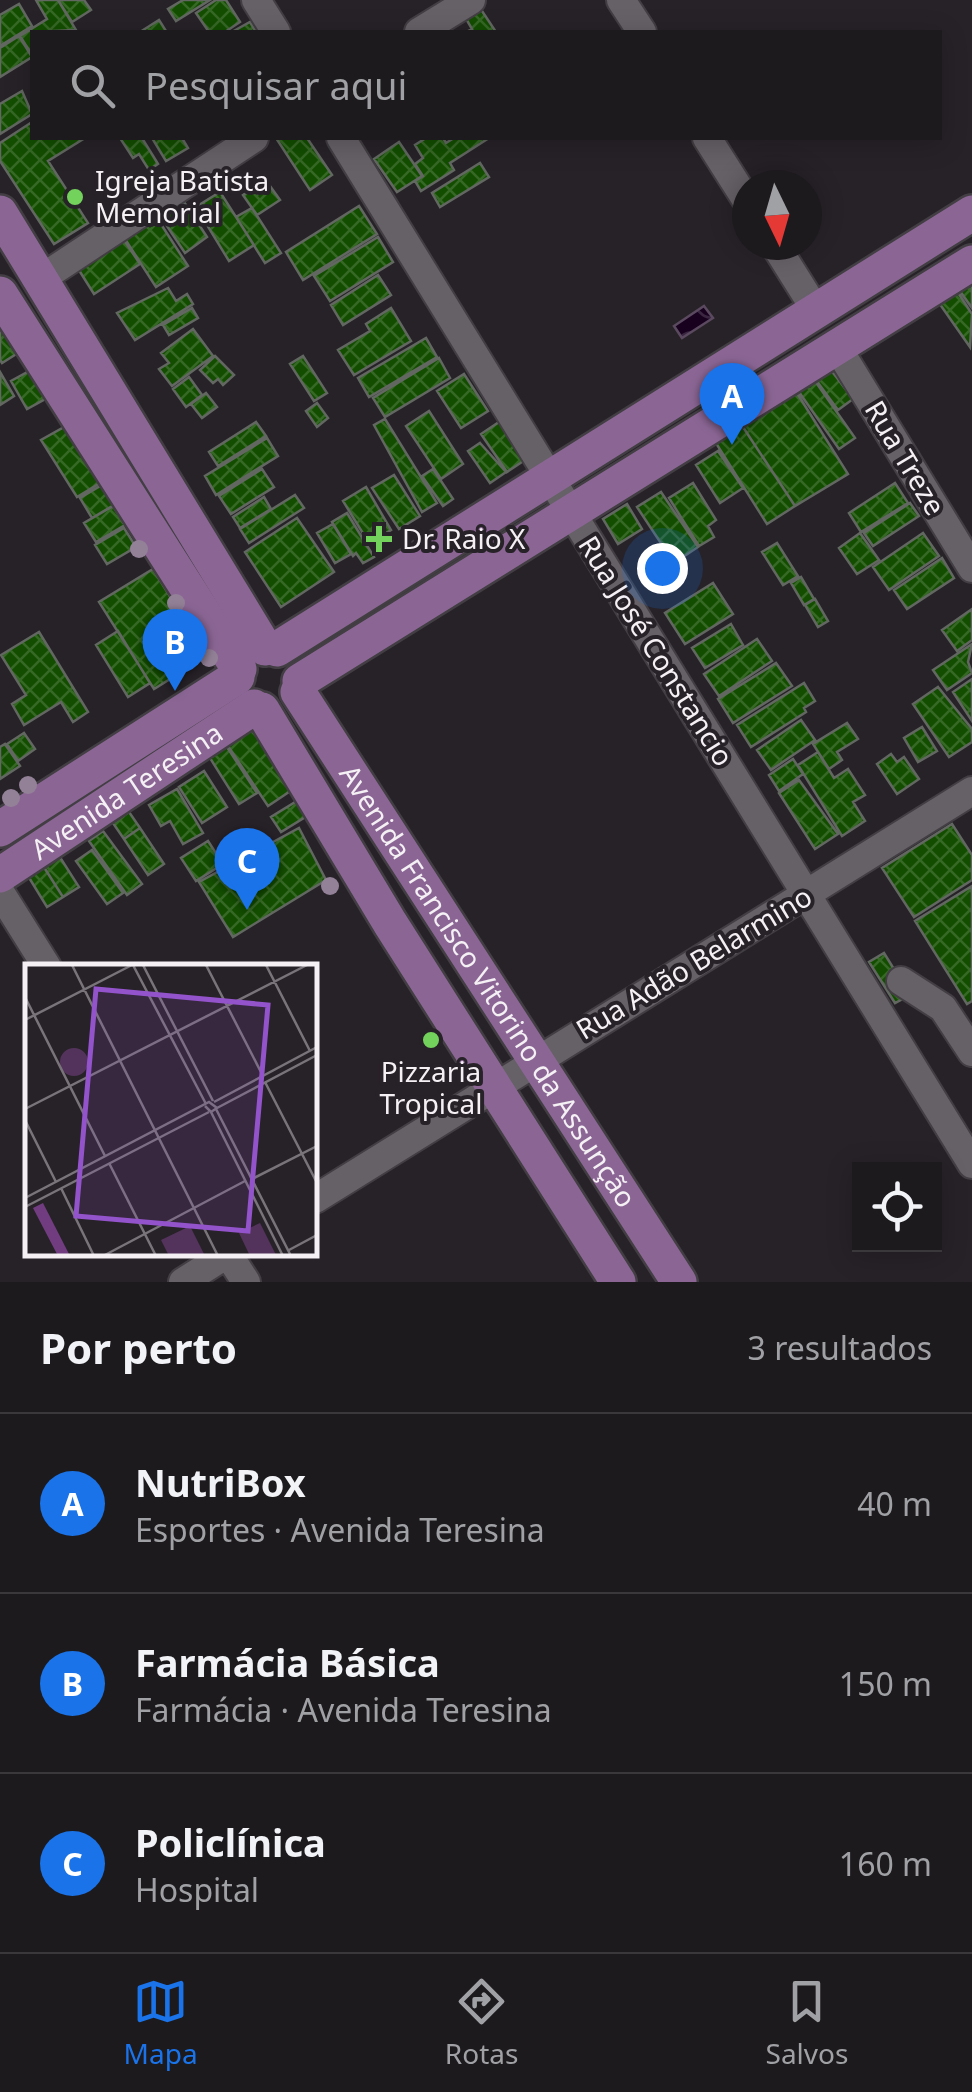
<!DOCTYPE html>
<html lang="pt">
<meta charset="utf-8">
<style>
body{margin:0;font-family:"Noto Sans",sans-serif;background:#252327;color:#f1f3f6}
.controls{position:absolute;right:30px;bottom:30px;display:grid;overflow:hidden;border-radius:0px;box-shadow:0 5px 25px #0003}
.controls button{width:90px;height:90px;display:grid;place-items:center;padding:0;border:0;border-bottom:2px solid #3b383c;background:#1d1a1e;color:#f1f3f6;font:50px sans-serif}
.compass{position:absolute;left:732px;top:170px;width:90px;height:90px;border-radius:50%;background:#1d1a1e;box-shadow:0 5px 25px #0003;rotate:175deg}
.you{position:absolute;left:662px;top:568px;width:35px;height:35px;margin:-25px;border:8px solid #fff;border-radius:50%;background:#1a73e8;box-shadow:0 0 0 15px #1a73e833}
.badge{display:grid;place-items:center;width:65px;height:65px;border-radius:50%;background:#1a73e8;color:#fff;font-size:32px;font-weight:700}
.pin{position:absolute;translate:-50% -82px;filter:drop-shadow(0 2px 5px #0008)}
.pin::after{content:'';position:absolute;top:52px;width:35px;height:30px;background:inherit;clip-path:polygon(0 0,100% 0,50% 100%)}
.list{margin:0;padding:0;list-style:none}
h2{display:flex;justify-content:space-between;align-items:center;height:130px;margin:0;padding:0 40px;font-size:42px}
h2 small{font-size:32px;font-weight:400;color:#a0a1a4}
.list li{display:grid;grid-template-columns:65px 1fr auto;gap:30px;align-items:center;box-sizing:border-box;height:180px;padding:0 40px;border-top:2px solid #3b383c}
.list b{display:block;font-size:38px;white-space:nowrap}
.list p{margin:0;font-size:32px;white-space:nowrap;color:#a0a1a4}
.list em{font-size:32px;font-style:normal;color:#a0a1a4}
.icon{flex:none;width:55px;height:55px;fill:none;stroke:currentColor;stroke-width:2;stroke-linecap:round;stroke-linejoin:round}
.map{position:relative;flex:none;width:972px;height:1282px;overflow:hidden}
.search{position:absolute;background:#1d1a1e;box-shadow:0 5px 25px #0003;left:30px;right:30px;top:30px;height:110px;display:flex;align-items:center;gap:25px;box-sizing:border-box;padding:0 35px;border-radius:0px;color:#a0a1a4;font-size:38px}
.sheet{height:670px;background:#1d1a1e}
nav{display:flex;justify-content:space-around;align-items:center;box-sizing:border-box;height:140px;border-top:2px solid #3b383c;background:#1d1a1e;font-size:28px;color:#a0a1a4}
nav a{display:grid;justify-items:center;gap:5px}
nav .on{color:#1a73e8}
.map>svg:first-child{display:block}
.water{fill:url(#water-waves);stroke:#5a495f;stroke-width:2.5}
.building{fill:url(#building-cross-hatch);stroke:#626861;stroke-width:2.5}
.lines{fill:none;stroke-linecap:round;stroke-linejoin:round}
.minor-casing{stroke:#423e43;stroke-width:32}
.major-casing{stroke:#423e43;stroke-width:40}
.minor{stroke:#666167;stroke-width:28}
.major{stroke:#8b6695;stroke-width:35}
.tree{fill:#938198}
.poi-dot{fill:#73d25c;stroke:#272228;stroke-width:4}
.labels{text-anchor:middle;stroke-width:8;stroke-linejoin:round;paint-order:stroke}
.poi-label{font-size:28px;fill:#f4f0f4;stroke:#272228;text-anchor:start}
.street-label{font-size:28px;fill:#f4f0f4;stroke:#272228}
.inset-road{fill:none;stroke:#79747a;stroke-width:2.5}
.view{fill:#9353ca;fill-opacity:0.15;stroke:#9353ca;stroke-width:5}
.inset-edge{fill:none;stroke:#f4f0f4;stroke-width:5}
</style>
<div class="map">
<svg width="972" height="1282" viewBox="0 0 972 1282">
<defs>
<pattern id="water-waves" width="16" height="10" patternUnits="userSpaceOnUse" patternTransform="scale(2.5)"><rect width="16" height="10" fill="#18011f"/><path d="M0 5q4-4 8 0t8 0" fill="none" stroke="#3a2640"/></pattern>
<pattern id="building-cross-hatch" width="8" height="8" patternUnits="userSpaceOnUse" patternTransform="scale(2.5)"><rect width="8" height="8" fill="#134e00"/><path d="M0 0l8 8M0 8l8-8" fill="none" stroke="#366826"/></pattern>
</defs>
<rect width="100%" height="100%" fill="#272228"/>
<!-- water -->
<path class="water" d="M704,306L713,318L682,338L674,326Z"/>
<!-- building -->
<path class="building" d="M36,0H58L76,30L32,32V55L20,36L47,19Z
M58,0H84L91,10L72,22Z
M183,0H210L176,21L168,9Z
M216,0H226L240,22L225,32H209L196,13Z
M19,4L32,26L0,46V15Z
M480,8L496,32H466L472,29L465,17Z
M159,20L166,31L140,32Z
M250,22L256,32H232Z
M19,36L32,57L0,77V48Z
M22,91L32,114L0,134V104Z
M32,122V138H85L48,161L88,223L54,244L0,161V143Z
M120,138H142L158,164L149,170L139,154L133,158Z
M152,138H182L188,148L166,161Z
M276,138H307L332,175L310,190Z
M426,138H443L446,143L454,138H489L450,163L454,170L421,191L415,181L423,176L415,164L423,158L415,145Z
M399,142L422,176L397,192L374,159Z
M480,163L489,177L440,207L432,193Z
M270,186L280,200L257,215L243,195L253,188L258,194Z
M220,192L254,245L229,261L196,207Z
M184,202L207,237L185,253L161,217Z
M359,206L377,234L303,280L286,252Z
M252,208L281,253L265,263L236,217Z
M157,218L188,266L156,287L125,239Z
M122,237L140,264L94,294L77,267Z
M378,237L393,262L330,301L314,276Z
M378,275L391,295L343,325L331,305Z
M972,277V308L957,287Z
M168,288L176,301L187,294L193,304L135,340L117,313Z
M955,288L972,314L970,347L937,300Z
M192,308L198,318L169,335L163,325Z
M391,308L411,341L354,375L338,350L370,331L366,324Z
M0,313L29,346L2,363L0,360Z
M193,329L213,356L172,386L159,369L169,363L161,353Z
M426,338L437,357L369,397L358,378Z
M215,356L234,375L223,385L218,379L213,383L200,370Z
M303,356L327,393L314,401L290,364Z
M439,358L450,378L385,417L373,398Z
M33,369L49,397L27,409L11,381Z
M831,370L853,399L838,410L816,380Z
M0,372L14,396L0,405Z
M464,374L488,411L461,428L437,391Z
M189,377L202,395L186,407L173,389Z
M815,381L855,438L839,449L799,392Z
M795,390L848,474L795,506L741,424Z
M206,393L217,407L202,418L191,404Z
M317,403L328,418L317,427L306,411Z
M429,411L463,464L441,479L406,426Z
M385,419L437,503L422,512L374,425Z
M256,422L266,436L218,466L209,452Z
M499,422L525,460L507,472L481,434Z
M741,424L795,506L767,524L714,440Z
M66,426L100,483L77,497L41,440Z
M267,438L278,456L216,495L205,476Z
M480,443L506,472L490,483L468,451Z
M718,451L743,488L720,503L696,465Z
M262,469L274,487L231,514L219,496Z
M433,469L453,499L443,506L422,476Z
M394,475L420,516L399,529L372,488Z
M693,483L716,520L708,526L714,537L699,546L669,498Z
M895,483L908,503L861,532L849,513Z
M102,485L114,505L92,518L80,498Z
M366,487L391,530L369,543L343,501Z
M661,492L698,547L674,563L637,507Z
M295,495L304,508L249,543L240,529Z
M264,497L271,509L240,528L233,517Z
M910,503L919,516L873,546L864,533Z
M627,504L642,529L618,544L603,519Z
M113,506L125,525L96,542L84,523Z
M347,513L374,557L363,563L356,553L353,556L332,522Z
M297,518L334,572L281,607L245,552Z
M333,524L351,554L335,563L317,533Z
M124,528L136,547L107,564L95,545Z
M860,533L879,560L857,574L839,548Z
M923,533L939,556L889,590L873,567Z
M777,543L798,576L783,585L762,552Z
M942,558L954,578L907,609L894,590Z
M153,569L207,656L154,689L99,602Z
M801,577L814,599L804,605L791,583Z
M713,583L733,614L685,644L665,613Z
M815,599L828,621L818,627L805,605Z
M972,609V640L957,651L942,630Z
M731,624L743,645L705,668L692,648Z
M118,631L150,683L128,697L96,645Z
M39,632L88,712L73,722L61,702L24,725L12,704L26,695L1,655Z
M757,639L772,661L719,696L704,674Z
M972,644L968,662L972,673L947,690L933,670Z
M776,663L792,686L733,723L718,699Z
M972,679V721L953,692Z
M804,683L815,701L804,708L806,712L751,747L737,725Z
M938,687L972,729V742L949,757L913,704Z
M801,720L815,740L771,770L757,750Z
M847,723L858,739L837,752L842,760L829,769L813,744Z
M258,726L298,786L268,806L228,746Z
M922,727L937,751L918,762L904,738Z
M24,733L35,749L18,761L7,744Z
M5,744L20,766L0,779V747Z
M227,747L257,793L239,804L210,758Z
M818,752L834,778L848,769L865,795L853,802L865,821L842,836L798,765Z
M891,754L897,762L904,757L919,779L897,794L877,764Z
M793,759L803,774L779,791L769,775Z
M204,771L227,807L202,823L179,787Z
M799,780L838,834L815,849L779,793Z
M177,789L203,833L183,844L170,821L161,826L149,805Z
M305,796L315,811L281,832L271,817Z
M129,812L140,828L124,839L113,823Z
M952,824L972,855V880L914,917L882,868Z
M140,828L164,864L148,875L124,839Z
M299,828L326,880L233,937L199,882Z
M103,831L142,884L127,895L89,841Z
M208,841L223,864L196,881L181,858Z
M92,850L123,893L107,904L76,861Z
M56,851L79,887L63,897L40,861Z
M40,861L63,897L47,907L25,871Z
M972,886V1001L967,1004L915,921Z
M884,953L910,995L895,1003L869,962Z"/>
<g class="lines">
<!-- minor casing -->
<g class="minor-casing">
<path id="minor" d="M256,0L276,32
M621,0L642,32
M419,32L471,0
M341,138L972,1164
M707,138L747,201
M775,245L817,312
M42,278L254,138
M837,347L972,568
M0,892L47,967
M901,981L943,1008L972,1052
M315,1199L972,791
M228,1254L246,1282
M183,1282L227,1254"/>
</g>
<!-- major casing -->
<g class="major-casing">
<g id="major">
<path d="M0,213L265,648"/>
<path d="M0,294L239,669"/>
<path d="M277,649L972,213"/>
<path d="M300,681L972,263"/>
<path id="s1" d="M298,692L679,1282"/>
<path d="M262,710L390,923L618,1282"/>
<path d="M0,829L237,677"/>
<path id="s2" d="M0,875L254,707"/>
</g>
</g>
<!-- minor -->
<use href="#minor" class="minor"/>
<!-- major -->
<use href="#major" class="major"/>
</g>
<!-- trees -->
<g class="tree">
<circle cx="139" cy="549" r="9"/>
<circle cx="176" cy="603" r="9"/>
<circle cx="209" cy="658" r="9"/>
<circle cx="28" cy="785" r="9"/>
<circle cx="11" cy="798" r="9"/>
<circle cx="330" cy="886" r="9"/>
</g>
<!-- markers -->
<g class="poi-dot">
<circle cx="75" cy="197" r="10"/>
<path d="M374 524h10v10h10v10h-10v10h-10v-10h-10v-10h10z"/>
<circle cx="431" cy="1040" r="10"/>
</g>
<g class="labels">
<!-- poi labels -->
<g class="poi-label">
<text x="95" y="191">Igreja Batista<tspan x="95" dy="32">Memorial</tspan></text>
<text x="402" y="549">Dr. Raio X</text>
<text x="431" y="1082" text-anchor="middle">Pizzaria<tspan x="431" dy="32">Tropical</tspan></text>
</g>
<!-- street labels -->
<g class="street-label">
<text transform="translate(905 458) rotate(59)" y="10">Rua Treze</text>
<text transform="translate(656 651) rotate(58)" y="10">Rua José Constancio</text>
<text dy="10" stroke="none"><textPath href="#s2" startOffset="152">Avenida Teresina</textPath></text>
<text transform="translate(694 963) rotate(-31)" y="10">Rua Adão Belarmino</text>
<text dy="10" stroke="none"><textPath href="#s1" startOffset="350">Avenida Francisco Vitorino da Assunção</textPath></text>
</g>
</g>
<!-- overview -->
<g transform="translate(25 964)">
<rect width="292" height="292" fill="#272228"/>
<path d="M235,259L251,291L250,292H225L214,269Z" fill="#53335b"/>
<path d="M18,239L45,292H33L8,244Z" fill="#713d80"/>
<path d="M35 98a14 14 0 1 1 28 0a14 14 0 1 1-28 0ZM165,262L180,292H144L136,276Z" fill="#53335b"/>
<path class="inset-road" d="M47,1L193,292M108,1L181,140M118,1L188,137M181,1L238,112M241,1L285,87M0,33L80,192M0,56L107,1M240,118L292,219M189,138L292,83M192,144L292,91M0,145L282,1M191,145L266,292M186,148L258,292M0,156L31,218M84,199L131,292M227,215L292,182M36,224L69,292M0,234L184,138L192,144L186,148L180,142M0,243L184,148M264,286L292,271M78,292L220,217"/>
<path class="view" d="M71,25L243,41L223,267L51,252Z"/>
<rect width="292" height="292" class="inset-edge"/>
</g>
</svg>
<div class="controls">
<button><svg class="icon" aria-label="locate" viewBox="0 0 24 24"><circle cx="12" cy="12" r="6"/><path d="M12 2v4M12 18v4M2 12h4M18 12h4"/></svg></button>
</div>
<svg class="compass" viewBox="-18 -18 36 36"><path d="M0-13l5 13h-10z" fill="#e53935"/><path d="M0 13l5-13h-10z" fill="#a0a1a4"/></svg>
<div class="you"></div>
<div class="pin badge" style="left:732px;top:445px">A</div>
<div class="pin badge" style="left:175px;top:691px">B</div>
<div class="pin badge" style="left:247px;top:910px">C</div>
<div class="search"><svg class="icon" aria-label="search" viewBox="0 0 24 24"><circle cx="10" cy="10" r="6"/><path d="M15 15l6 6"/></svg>Pesquisar aqui</div>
</div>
<section class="sheet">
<h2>Por perto<small>3 resultados</small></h2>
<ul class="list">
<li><span class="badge">A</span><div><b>NutriBox</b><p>Esportes · Avenida Teresina</p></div><em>40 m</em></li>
<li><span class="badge">B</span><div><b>Farmácia Básica</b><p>Farmácia · Avenida Teresina</p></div><em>150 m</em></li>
<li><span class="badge">C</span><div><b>Policlínica</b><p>Hospital</p></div><em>160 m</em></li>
</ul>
</section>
<nav>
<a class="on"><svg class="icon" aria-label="map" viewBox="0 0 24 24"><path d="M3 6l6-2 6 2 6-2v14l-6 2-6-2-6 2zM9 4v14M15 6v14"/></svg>Mapa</a>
<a><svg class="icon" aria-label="directions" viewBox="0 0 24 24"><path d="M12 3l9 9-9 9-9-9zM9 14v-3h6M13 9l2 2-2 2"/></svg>Rotas</a>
<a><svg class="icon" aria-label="saved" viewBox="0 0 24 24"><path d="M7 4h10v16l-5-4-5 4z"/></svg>Salvos</a>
</nav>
